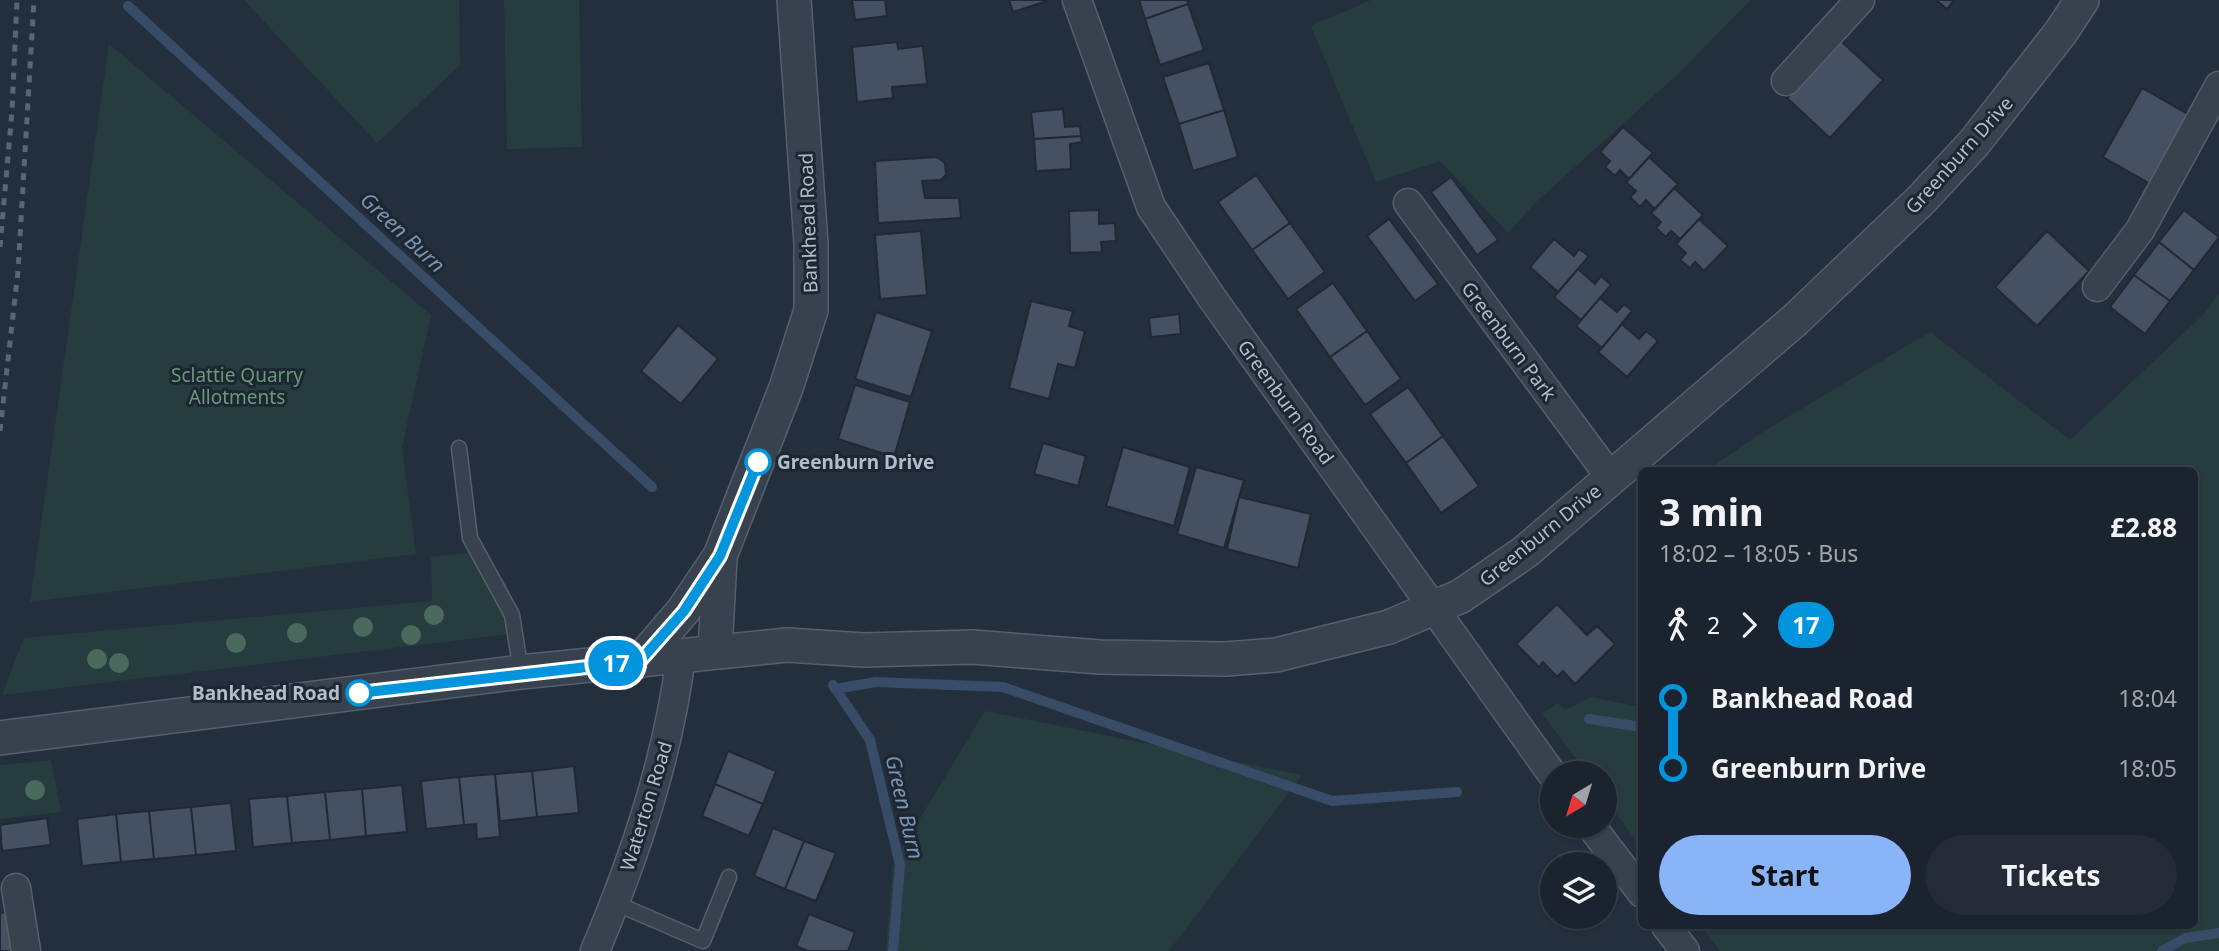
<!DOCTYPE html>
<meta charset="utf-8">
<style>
:root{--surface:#1b232e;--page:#242b36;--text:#f1f3f6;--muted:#a0a4aa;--line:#39404a;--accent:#8ab4f8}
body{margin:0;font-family:"Noto Sans",sans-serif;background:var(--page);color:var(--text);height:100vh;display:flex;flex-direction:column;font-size:26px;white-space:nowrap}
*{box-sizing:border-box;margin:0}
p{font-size:23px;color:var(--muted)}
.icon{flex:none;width:38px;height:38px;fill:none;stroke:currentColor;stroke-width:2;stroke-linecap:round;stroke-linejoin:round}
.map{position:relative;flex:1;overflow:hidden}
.drawer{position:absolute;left:1638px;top:467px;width:560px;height:462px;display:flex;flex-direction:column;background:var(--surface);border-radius:10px;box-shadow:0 2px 5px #0004,0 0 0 2px var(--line)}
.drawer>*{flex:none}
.badge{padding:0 14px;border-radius:23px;font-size:24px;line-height:46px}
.needle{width:46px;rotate:218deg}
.buttons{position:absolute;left:1540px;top:761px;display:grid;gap:14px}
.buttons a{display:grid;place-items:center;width:77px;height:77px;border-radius:50%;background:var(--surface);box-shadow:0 2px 5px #0004,0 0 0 2px var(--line);font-size:35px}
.map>.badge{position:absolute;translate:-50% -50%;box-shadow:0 0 0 4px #fff}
.legs{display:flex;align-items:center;gap:10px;height:77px;padding:0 21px;font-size:23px}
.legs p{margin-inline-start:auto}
.head{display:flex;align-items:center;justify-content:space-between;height:119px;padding:0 21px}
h1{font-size:38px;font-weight:700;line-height:52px}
.primary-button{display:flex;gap:14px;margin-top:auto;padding:14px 21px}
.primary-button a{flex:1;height:80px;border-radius:42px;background:var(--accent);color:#111;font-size:28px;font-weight:700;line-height:80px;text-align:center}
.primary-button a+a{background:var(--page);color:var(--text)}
ul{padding:0 21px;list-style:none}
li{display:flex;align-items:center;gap:24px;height:70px;font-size:26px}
li i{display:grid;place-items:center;width:10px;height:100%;margin:0 9px;background:currentColor}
li i::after{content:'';width:18px;height:18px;margin:-9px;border:5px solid;border-radius:50%;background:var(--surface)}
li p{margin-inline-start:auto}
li:first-child i{background:linear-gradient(#0000 50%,currentColor 0)}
li:last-child i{background:linear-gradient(currentColor 50%,#0000 0)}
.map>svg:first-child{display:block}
.green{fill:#263c3f}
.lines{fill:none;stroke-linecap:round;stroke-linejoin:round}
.stream{stroke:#394c67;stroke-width:10}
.building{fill:#455162;stroke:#1f2835;stroke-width:2}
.service-casing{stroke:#565f6c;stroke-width:17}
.minor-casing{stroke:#565f6c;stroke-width:31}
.tertiary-casing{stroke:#565f6c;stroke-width:36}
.service{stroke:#38414e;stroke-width:14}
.minor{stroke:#38414e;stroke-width:28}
.tertiary{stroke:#38414e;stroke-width:33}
.rail{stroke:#5a6575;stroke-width:5;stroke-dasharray:7 7;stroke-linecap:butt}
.tree{fill:#4b6a5d}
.line-1-casing{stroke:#fff;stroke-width:16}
.line-1{stroke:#0295dd;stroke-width:10}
.stop-1-dot{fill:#fff;stroke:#0295dd;stroke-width:3.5}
.labels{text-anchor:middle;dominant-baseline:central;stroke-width:6;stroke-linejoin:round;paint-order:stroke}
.street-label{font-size:19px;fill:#b4bcc9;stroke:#1d2633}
.park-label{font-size:19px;fill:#6b9a76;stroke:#1d2633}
.stop-label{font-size:19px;font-weight:bold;fill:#b4bcc9;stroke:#1d2633;text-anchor:start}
.water-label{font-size:21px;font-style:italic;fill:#7c92b1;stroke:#1d2633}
</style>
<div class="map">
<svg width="2219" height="951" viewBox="0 0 2219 951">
<rect width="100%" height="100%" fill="#242f3e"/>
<path class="green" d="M244,0H459L460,65L377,143Z
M504,0H579L582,147L507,149Z
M1371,0H1751L1679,73L1534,204L1508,233L1440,161L1376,182L1311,26Z
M109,44L431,315L402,447L416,554L30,602Z
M2219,294V951H1720L1701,926H2194V471H1706L1761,433L1930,332L2070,440L2204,314Z
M471,552L506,618L509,634L2,695L24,638L432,601L431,557Z
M1590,697L1641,707V847L1605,798V774L1587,773L1542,714L1558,703L1566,710Z
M985,711L1302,775L1169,951H886L893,863Z
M51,760L61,812L0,819V765Z"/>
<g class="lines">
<path class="stream" d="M128,6L652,487
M833,685L870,740L900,865L893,951
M835,689L876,682L1003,687L1332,801L1457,792
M1589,719L1642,727
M2162,951L2185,938L2219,933"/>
</g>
<path class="building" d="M852,0H885L887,16L855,20Z
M1009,0H1047V1L1013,12Z
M1139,0H1187L1188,4L1145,19Z
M1936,0H1954L1947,9Z
M1188,4L1204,50L1160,65L1145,19Z
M1840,40L1883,80L1830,138L1787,98Z
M897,42L898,49L923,46L927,84L892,87L893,98L857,102L852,47Z
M1209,63L1224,110L1179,124L1163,77Z
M2142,88L2193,117L2154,186L2103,157Z
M1063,109L1065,127L1080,126L1081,136L1034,139L1031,112Z
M1224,110L1238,157L1193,171L1179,124Z
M1623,127L1653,153L1629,179L1620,170L1615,176L1605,167L1610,161L1600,152Z
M1081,136L1082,142L1070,144L1071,169L1036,171L1034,139Z
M937,157L945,163L946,175L941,180L922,181L925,198H959L961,218L878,223L875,161Z
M1649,157L1678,184L1655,209L1646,200L1640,207L1630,197L1636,191L1626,182Z
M1256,175L1290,223L1252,250L1218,202Z
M1451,177L1498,240L1477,255L1431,192Z
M1674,188L1703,215L1680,239L1671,231L1666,237L1656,228L1661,222L1651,213Z
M1099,210V224L1115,223L1116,241L1101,242L1102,252L1070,253L1069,211Z
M2184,210L2219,237L2194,270L2159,242Z
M1389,219L1438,284L1415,301L1367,236Z
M1699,219L1728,246L1704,271L1695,262L1690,268L1680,260L1686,253L1676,244Z
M1290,223L1325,272L1288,299L1252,250Z
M921,231L927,295L880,299L875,235Z
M2047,231L2089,271L2037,326L1995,287Z
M1554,239L1574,256L1579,249L1589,256L1558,292L1530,267Z
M2159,242L2194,270L2170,301L2134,275Z
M1578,269L1595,284L1601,276L1611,285L1581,320L1554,297Z
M2134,275L2170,301L2145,334L2110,307Z
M1333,283L1367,331L1330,357L1296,309Z
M1600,298L1617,312L1624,304L1632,311L1602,348L1576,326Z
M1031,301L1073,311L1069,326L1085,331L1075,368L1058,364L1049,399L1009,388Z
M876,312L932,331L911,397L855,379Z
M1179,314L1181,334L1151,337L1149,318Z
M1622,324L1639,339L1646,331L1658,341L1627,377L1598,352Z
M678,325L718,359L681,404L641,371Z
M1367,331L1401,379L1365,405L1330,357Z
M855,385L910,402L894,457L838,439Z
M1408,387L1443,436L1406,463L1370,414Z
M1443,436L1479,486L1441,513L1406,463Z
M1043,443L1086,456L1078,486L1034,474Z
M1123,447L1190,467L1174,526L1106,506Z
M1196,467L1244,480L1224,548L1177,534Z
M1239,497L1311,514L1298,568L1227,549Z
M1557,604L1587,635L1597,626L1615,644L1575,684L1563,671L1557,677L1543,662L1539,667L1516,644Z
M728,751L776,771L763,804L715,784Z
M574,766L579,813L537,817L532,771Z
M532,771L537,817L500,821L495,774Z
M495,774L500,837L477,839L476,824L464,825L459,777Z
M459,777L464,825L426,829L421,781Z
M715,784L763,804L749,836L702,816Z
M402,785L407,832L366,836L362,789Z
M362,789L366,836L330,840L325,792Z
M325,792L330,840L292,843L287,796Z
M287,796L292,843L253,847L249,799Z
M231,803L236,851L196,855L191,807Z
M191,807L196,855L154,859L149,811Z
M149,811L154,859L121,862L116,814Z
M116,814L121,862L82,866L77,819Z
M47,818L51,845L2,851L0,825Z
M773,828L804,841L785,889L754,876Z
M804,841L836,853L816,901L785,889Z
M9,912L16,951H0V913Z
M809,914L855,932L848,951H808L796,946Z"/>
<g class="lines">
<defs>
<path id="service" d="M459,448L470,538L512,615L521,672
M615,903L703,941L729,877"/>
<path id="minor" d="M1077,0L1151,207L1212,298L1552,774
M1786,81L1860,0
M1408,203L1611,478
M2097,287L2140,230L2219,86
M1591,826L1642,893
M16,888L26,951
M1666,926L1685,951
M595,951C635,856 668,759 681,656"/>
<path id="tertiary" d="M715,651L720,558
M640,661L683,611L720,556L786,388L811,310V244L794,0
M0,738L521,672L787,645L864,650L972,647L1100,657L1226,659L1276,655L1389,627L1461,596L1525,552L1795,320L1921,200L1974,143L2061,32L2082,0"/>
</defs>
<use href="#service" class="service-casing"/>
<use href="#minor" class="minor-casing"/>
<use href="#tertiary" class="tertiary-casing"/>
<use href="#service" class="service"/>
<use href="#minor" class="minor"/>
<use href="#tertiary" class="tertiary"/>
<path class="rail" d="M0,247L12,111L17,0
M0,431L18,271L34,0"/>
</g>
<g class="tree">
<circle cx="434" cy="615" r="10"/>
<circle cx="363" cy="627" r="10"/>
<circle cx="297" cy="633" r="10"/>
<circle cx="411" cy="635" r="10"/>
<circle cx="236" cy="643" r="10"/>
<circle cx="97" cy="659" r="10"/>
<circle cx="119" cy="663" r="10"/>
<circle cx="35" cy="790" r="10"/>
</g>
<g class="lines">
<defs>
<path id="line-1" d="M359,693L640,661L684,611L720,556L758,462"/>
</defs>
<use href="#line-1" class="line-1-casing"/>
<use href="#line-1" class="line-1"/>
</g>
<g class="stop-1-dot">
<circle cx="758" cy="462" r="12"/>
<circle cx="359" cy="693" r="12"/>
</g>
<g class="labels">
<g class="street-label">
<text transform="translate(1959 155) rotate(-48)">Greenburn Drive</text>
<text transform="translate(808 223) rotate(-92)">Bankhead Road</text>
<text transform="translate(1509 341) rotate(53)">Greenburn Park</text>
<text transform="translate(1286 402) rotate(54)">Greenburn Road</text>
<text transform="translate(1540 535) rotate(-39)">Greenburn Drive</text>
<text transform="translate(646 806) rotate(-73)">Waterton Road</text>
</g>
<g class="park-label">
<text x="237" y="375">Sclattie Quarry<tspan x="237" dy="22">Allotments</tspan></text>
</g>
<g class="stop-label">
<text x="777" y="462">Greenburn Drive</text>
<text x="340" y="693" text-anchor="end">Bankhead Road</text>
</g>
<g class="water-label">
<text transform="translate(403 232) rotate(43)">Green Burn</text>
<text transform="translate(905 807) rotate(77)">Green Burn</text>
</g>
</g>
</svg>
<div class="buttons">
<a><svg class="needle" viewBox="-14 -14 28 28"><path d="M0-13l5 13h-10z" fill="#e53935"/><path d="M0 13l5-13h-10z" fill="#a0a4aa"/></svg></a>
<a><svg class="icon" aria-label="layers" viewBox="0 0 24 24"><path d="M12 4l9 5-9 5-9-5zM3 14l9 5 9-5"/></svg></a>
</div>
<b class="badge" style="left:616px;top:663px;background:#0295dd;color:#fff">17</b>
<section class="drawer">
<div class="head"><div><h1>3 min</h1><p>18:02 – 18:05 · Bus</p></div><b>£2.88</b></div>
<div class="legs"><svg class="icon" aria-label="walk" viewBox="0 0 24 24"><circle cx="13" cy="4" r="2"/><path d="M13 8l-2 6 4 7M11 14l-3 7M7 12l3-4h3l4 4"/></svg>2<svg class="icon" aria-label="forward" viewBox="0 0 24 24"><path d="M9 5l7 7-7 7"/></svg><b class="badge" style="background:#0295dd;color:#fff">17</b></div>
<ul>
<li><i style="color:#0295dd"></i><b>Bankhead Road</b><p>18:04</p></li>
<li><i style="color:#0295dd"></i><b>Greenburn Drive</b><p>18:05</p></li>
</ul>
<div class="primary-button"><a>Start</a><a>Tickets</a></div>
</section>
</div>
